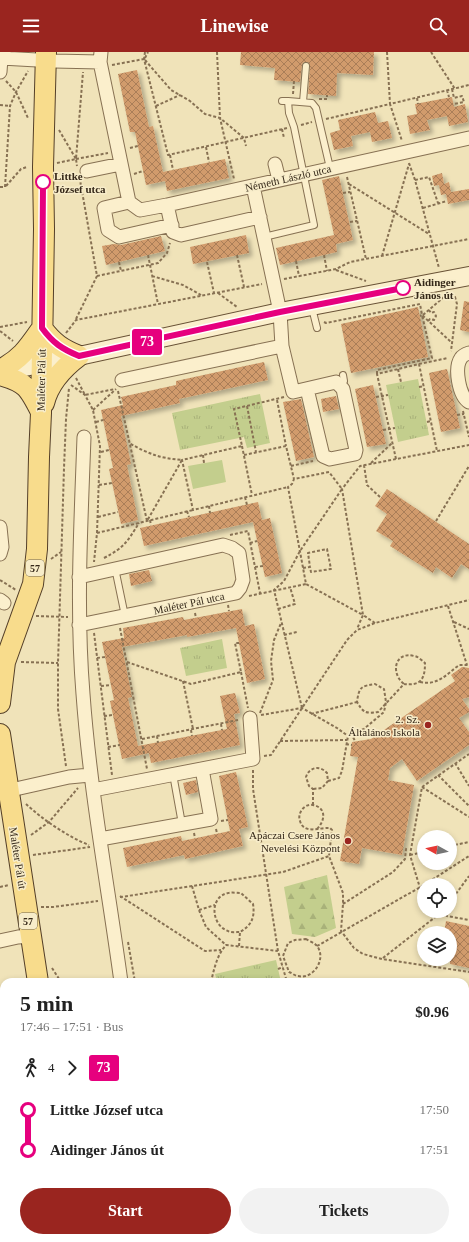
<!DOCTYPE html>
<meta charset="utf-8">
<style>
:root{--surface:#fff;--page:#f2f2f2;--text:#222;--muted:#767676;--accent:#9a251f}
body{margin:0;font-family:Georgia,serif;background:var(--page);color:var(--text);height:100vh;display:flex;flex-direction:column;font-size:15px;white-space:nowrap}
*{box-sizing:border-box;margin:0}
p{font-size:13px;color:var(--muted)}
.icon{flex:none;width:22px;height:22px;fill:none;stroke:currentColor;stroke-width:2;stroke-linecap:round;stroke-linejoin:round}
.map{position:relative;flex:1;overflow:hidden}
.side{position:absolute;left:0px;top:926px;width:469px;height:264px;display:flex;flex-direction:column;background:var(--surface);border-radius:12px 12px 0 0;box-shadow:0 2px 6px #0003}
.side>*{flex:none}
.badge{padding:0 8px;border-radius:3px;font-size:14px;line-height:26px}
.needle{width:26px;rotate:278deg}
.fabs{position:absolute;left:417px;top:778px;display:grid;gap:8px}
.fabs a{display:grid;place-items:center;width:40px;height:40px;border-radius:50%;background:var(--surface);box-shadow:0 2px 6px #0003;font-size:20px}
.map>.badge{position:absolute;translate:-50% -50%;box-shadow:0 0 0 2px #fff}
.legs{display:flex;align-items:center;gap:6px;height:44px;padding:0 20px;font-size:13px}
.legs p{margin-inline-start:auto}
.overview{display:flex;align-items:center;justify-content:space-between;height:68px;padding:0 20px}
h1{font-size:22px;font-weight:700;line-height:30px}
.primary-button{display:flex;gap:8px;margin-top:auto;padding:8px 20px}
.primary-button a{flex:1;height:46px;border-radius:24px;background:var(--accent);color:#fff;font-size:16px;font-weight:700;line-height:46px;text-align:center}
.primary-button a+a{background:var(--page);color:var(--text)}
ul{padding:0 20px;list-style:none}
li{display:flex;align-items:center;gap:14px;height:40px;font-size:15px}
li i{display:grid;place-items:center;width:6px;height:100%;margin:0 5px;background:currentColor}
li i::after{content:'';width:10px;height:10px;margin:-5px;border:3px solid;border-radius:50%;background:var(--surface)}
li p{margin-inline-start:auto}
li:first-child i{background:linear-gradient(#0000 50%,currentColor 0)}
li:last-child i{background:linear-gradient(currentColor 50%,#0000 0)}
header{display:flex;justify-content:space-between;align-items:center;height:52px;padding:0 20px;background:var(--accent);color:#fff;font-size:18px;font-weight:700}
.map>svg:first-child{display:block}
.forest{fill:url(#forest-firs)}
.park{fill:url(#park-tufts)}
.garden{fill:#c3ce8d}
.building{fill:url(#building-cross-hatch);filter:url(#shadow)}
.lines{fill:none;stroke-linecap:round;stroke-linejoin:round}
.lane-casing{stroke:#877153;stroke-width:8}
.street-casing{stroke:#877153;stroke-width:15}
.secondary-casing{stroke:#695236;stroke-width:20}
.primary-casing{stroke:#543f28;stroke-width:22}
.path{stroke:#877153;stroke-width:2;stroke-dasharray:3 2;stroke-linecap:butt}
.lane{stroke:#fbefcc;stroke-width:6}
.street{stroke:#fbefcc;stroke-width:13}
.secondary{stroke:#fbefcc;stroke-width:18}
.primary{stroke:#f8dc8c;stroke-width:20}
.line-1-casing{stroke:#fff;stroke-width:9}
.line-1{stroke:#e6007e;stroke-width:6}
.stop-1-dot{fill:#fff;stroke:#e6007e;stroke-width:2}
.poi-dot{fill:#9a251f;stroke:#f7ecc9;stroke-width:1.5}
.labels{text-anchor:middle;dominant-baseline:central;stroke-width:3;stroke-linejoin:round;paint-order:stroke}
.shield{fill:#f7ecc9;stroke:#6f634e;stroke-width:1}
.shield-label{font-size:10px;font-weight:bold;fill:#352819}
.stop-label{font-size:11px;font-weight:bold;fill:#352819;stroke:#f7ecc9;text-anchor:start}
.street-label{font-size:11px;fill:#352819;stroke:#f7ecc9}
.poi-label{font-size:11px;fill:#352819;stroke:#f7ecc9;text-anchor:end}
</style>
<header><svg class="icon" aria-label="menu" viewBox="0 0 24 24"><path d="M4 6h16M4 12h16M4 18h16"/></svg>Linewise<svg class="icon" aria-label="search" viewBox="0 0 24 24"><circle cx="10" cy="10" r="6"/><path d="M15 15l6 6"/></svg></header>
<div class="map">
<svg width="469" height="1190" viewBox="0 0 469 1190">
<defs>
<pattern id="forest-firs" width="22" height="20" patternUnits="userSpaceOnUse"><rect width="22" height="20" fill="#c3ce8d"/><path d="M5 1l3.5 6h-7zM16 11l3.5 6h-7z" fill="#a8b179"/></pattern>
<pattern id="park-tufts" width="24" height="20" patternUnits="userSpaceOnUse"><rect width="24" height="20" fill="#c3ce8d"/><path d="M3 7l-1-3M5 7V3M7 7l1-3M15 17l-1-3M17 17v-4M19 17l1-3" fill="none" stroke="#a8b179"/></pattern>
<pattern id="building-cross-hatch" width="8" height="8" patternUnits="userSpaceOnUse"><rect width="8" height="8" fill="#d19b6c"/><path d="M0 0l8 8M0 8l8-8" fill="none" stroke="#aa7e58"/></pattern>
<filter id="shadow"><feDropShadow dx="3.5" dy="3.5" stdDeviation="2" flood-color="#0004"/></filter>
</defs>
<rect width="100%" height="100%" fill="#f0e3b9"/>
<path class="forest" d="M327,823L336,876L315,885L292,882L284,835Z"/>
<path class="park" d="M418,327L429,383L398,390L386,333Z
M260,342L270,391L247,396L244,385L180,398L172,361Z
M222,587L227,616L186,624L180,596Z
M276,908L281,930H217L215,922Z"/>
<path class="garden" d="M222,408L226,430L193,437L188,414Z"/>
<path class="building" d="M241,0H374L373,23L337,21L336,44L308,42L310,14L308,10H304L302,12L300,30L274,28L275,16L240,13Z
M137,18L149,75L153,74L163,120L225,107L229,126L167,139L165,129L146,133L135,80H130L118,22Z
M452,45L454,55L465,52L468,70L449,74L447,64L427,68L430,78L410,82L407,64L417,62L415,52Z
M375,60L378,71L388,69L392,86L372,90L370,80L351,84L353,94L334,98L330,81L340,78L338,68Z
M442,121L444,132L449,130L451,140L469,137V148L448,152L446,142L441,143L439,133L434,134L432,124Z
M339,124L353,188L336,192L337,200L280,213L276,196L334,183L322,128Z
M246,183L249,201L193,212L190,195Z
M161,184L165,199L106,213L102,194L114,192L121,193Z
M464,249L469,250V280L460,278Z
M418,255L428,305L351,321L341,272Z
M264,310L268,328L179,347L180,351L121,364L131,412L127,413L138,468L121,472L109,417L113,416L101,358L123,353L121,345L176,333V329Z
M447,317L460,376L441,380L429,321Z
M373,333L386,392L367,395L355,337Z
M336,344L339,357L323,360L321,347Z
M301,347L314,405L296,409L283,350Z
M387,437L469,492V517L461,512L452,526L436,515L433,521L390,494L393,489L376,479L387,462L375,454Z
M258,450L262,468L270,466L282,521L265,525L253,470L144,494L140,476Z
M149,518L152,529L131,534L129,522Z
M242,557L245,574L254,572L265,627L247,631L236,576L187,585V583L122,595L132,645L128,646L138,694L227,677L220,644L235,641L240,661L234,662L240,693L151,711L149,701L122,707L110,649L114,648L102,590L124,586L123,576L183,565L184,568Z
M462,615L469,616V645L462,647L469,657V660L459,666L469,680V693L417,729L402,707L390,716L388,728L414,733L402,803L362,796L359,812L340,809L358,705L350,704L352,690L371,687L455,629L451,623Z
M236,720L248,775L239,777L243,794L185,807L184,803L127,815L123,796L181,784L182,789L230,779L219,724Z
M196,728L198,740L186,743L183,731Z
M446,869L469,874V916L450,912V881H444Z"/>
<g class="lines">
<defs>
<path id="lane" d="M288,49L312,51L316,56L330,116
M303,50L306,14
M264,185L314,173L294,75L289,61L288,49H282
M312,256L317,276
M336,330L344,329L343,323
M115,516L125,564
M173,722L182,772"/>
<path id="street" d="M101,0L100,10L129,150L140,158L167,153L469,86
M1,6L37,8L46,5L54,9L100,10
M0,20L1,6L4,0
M275,112L279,128
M87,119L121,112
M253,134L280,260L282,294L293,340L336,330L343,337L356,398L355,402L330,407L323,404L307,337
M129,150L104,156L108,178L119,185L172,173
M167,153L173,180L181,183L260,165
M469,301C466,302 463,303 461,306C454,316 459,344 469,350
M122,328L282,294
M84,385C81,471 76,556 83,642C90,739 108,834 121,930
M0,475L2,495L0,502
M79,525L223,493L232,496L239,501L243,528L240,536L236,541L79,573
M0,548L4,551
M93,738L253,707L250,666
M2,740L69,725L90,723
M100,787L211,767L202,717
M0,889L18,885L31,884
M0,1149L4,1148
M159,1186L160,1190"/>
<path id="secondary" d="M0,320L79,304L280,260L469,224"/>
<path id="primary" d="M42,276C53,291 62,297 79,304
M0,318C22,306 28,296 42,276
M0,323C26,330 29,336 41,360
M44,351C49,331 63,316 79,304
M0,651L5,610L33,532L37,497L39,405L41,361L44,177L43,115L46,0
M0,682L38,930
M78,1186V1190"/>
</defs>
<use href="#lane" class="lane-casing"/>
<use href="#street" class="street-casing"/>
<use href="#secondary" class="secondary-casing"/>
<use href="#primary" class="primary-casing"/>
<path class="path" d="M145,0L144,7L168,103L287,76
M217,0L220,66L234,127
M387,0L390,52L469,33
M431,0L455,37
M145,6L148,0
M145,8L171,38L190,49L205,62L220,66L244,86L246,94
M112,13L144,7
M6,29L16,40L28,66
M452,37L454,46L462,44L464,50L454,52
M447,38L449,45
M293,42L294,29
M417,46L418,52
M319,47H327V43
M0,53L10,54
M156,54L180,43
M326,67L390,52L402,89
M301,73L312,70
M282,77L284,86
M59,78L76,107L83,20
M206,95L209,110
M130,96L138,94
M170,103L173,118
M76,107L108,101
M57,111L76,107L77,114
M409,111L415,128L439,216
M134,122L143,119
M347,125L366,207
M415,128L429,125L438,151
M349,132L429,182
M6,134L21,117L27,115
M0,135H5
M5,135L10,54L16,40L28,19
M343,141L350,140
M423,156L447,149
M350,170L357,169
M148,203L158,252
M237,203L244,235
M324,203L327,219
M382,204L409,112
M296,209L299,224
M119,210L121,219
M207,210L214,241
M336,218L366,229
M97,224L158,211L167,201L170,191
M152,224L183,233L201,243
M284,227L336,217L350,210L469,187
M218,241L237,255
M450,243L455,245L457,252L451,299
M469,261V260
M423,263L445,244
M76,267L97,224L80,128
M428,269L430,267L434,268L436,264L434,260L431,261L429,258
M324,270L326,271L420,252L422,263L452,291
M0,275L27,270
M0,279L13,289
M66,281L76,268L262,232
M419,312L448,306
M398,317L401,330
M377,322V318L432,306L422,263L420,264
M76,326L85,343L115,337
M71,333L85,343L93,358L100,394L97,481L94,510
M419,335L424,334
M118,339L147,469L182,408C159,406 149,402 129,391
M284,345L234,357L242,394L182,408L193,458L288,435
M376,345L388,343
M277,348L286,394
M247,354L256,400
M93,358L116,337
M463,359L469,385
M457,363L464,362
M96,370L103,368
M427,370L431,369
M383,378L395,376
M242,394L252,443
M101,400L109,398
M203,403L204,411
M244,403L286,394L294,427
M396,407L377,322L419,312L437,399
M371,411L392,391
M364,413L367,433L381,446
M291,414L313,409
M329,420L294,427L292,432L288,435L306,532L363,563L357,577
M99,433L112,431
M245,445L247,453
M209,454L210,461
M187,459L189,465
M98,465L118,460
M150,468L151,473
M436,469L469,414
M97,481L193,458
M230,483L248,479L260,541
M250,491L257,489
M104,506C125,495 127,490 139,471
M51,507L61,500
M255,515L263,514
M303,516L310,515L311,520L331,517L327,497L308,501L310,515
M0,528L16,538
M249,544L306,532
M228,553L229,559
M448,554L467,613
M278,557L295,552L290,535
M195,561L196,566
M36,564L68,565
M454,570L469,577
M375,571L363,563L342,437L360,414L469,393
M120,576L147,717
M94,581L112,723
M284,583L297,580
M97,606L105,605
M21,610L58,611
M127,610L191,632L241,620L235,591H239
M241,620L248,656
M183,629L193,677
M420,630C437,634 446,623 459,613H469
M101,634L111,633
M302,656L274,538L284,529L300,499L342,437L329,420
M260,661L273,628L271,609L274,588L281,571
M311,662L357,650
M261,663L302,656L337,676L348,684
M104,664L113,663
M221,672L222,678
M191,678L192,684
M351,681L355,689
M157,684L158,691
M142,687L238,668
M280,689L347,688
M346,692L352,693
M108,695L120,693
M264,704L271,703L347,588L357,578L375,571L469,548
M455,711L469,734
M66,714L58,657V611L64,416L66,367L69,336
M253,718V737L278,899L287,930
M438,723L469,754
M328,729L339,726L342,719L348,684L351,681L364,677L384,660L386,650L384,637L375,632C361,634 359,635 357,650C363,660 365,662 378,660L404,632C421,634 425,627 425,611C422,609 418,604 414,604C395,599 390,621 404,632
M422,735L469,765
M26,752C42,767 68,785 89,793
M313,753V737L309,734L306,725C309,715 320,713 327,721L328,729L322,736L313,737
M221,769L228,768
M216,777L217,781
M317,777C325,769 327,756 313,753C304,751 297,762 300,769C304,783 320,775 330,776L332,778L329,804
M194,781L195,786
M31,783L49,770L78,736
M450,794L469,790
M33,803L90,795
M410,803L424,800
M424,833L469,804
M192,834L199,858L206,875L226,893
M0,835L9,833
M424,841L420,836L410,803L422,735L469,702
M120,844L205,899L221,898
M121,846V845L283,820L329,804L343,841V852L341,879L354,896L363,902L382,907L469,920
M450,850L469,824
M343,852L393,820L405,807L406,797L403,796
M41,855H53L98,849
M199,858L215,853
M442,859L447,864L469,868
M306,887C309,889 315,891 317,894C327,907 313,928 298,924C295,924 292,921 289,920L283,904L288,891L295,888Z
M128,890L135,930
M239,894L240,880C252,873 255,865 253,852L241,841C237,841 232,840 228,841C209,845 211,873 228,879C231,881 236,880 240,880
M317,894L424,833
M383,906L443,859
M52,916L61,930
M278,917L283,915
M211,930C214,917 217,903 226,893L278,899
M465,1033L469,1032
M0,1037H4
M0,1123H2L3,1129
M60,1186L61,1190
M139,1186L140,1190
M180,1186L181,1190
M301,1186V1190
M313,1186L314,1190
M357,1186L358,1190
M39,1189V1190
M48,1190L49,1186
M102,1190L108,1186"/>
<use href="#lane" class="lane"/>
<use href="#street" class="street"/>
<use href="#secondary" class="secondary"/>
<use href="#primary" class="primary"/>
</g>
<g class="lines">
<defs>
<path id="line-1" d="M43,130L42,276C53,291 62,297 79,304L280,260L403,236"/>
</defs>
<use href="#line-1" class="line-1-casing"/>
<use href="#line-1" class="line-1"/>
</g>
<g class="stop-1-dot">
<circle cx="43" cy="130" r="7"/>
<circle cx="403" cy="236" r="7"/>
</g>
<g class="poi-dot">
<circle cx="428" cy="673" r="4"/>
<circle cx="348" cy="789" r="4"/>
</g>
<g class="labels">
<g class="shield">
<rect x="26" y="508" width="18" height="16" rx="3"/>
<rect x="19" y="861" width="18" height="16" rx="3"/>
</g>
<g class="shield-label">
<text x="35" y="516">57</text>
<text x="28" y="869">57</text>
</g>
<g class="stop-label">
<text x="54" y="124">Littke<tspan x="54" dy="13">József utca</tspan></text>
<text x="414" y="230">Aidinger<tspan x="414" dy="13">János út</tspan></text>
</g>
<g class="street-label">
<text transform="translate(288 126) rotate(-13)">Németh László utca</text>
<text transform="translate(41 328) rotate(-89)">Maléter Pál út</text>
<text transform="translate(189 551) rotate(-12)">Maléter Pál utca</text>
<text transform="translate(18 806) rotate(81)">Maléter Pál út</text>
</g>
<g class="poi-label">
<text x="420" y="667">2. Sz.<tspan x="420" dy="13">Általános Iskola</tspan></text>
<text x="340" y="783">Apáczai Csere János<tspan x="340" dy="13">Nevelési Központ</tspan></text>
</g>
</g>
</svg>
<div class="fabs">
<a><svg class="needle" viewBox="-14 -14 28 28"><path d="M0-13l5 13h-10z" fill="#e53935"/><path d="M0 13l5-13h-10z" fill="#767676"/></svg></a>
<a><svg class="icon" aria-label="locate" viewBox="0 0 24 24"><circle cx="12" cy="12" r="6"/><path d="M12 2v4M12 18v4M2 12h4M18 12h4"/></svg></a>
<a><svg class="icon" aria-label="layers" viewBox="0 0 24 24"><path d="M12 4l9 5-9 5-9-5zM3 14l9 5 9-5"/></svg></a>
</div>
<b class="badge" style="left:147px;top:290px;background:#e6007e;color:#fff">73</b>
<section class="side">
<div class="overview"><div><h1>5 min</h1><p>17:46 – 17:51 · Bus</p></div><b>$0.96</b></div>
<div class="legs"><svg class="icon" aria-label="walk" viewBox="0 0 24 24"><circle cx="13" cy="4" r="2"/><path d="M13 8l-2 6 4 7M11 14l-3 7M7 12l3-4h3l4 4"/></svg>4<svg class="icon" aria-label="forward" viewBox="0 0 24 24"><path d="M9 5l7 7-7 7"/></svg><b class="badge" style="background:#e6007e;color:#fff">73</b></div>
<ul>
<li><i style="color:#e6007e"></i><b>Littke József utca</b><p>17:50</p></li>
<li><i style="color:#e6007e"></i><b>Aidinger János út</b><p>17:51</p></li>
</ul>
<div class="primary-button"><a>Start</a><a>Tickets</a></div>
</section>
</div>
